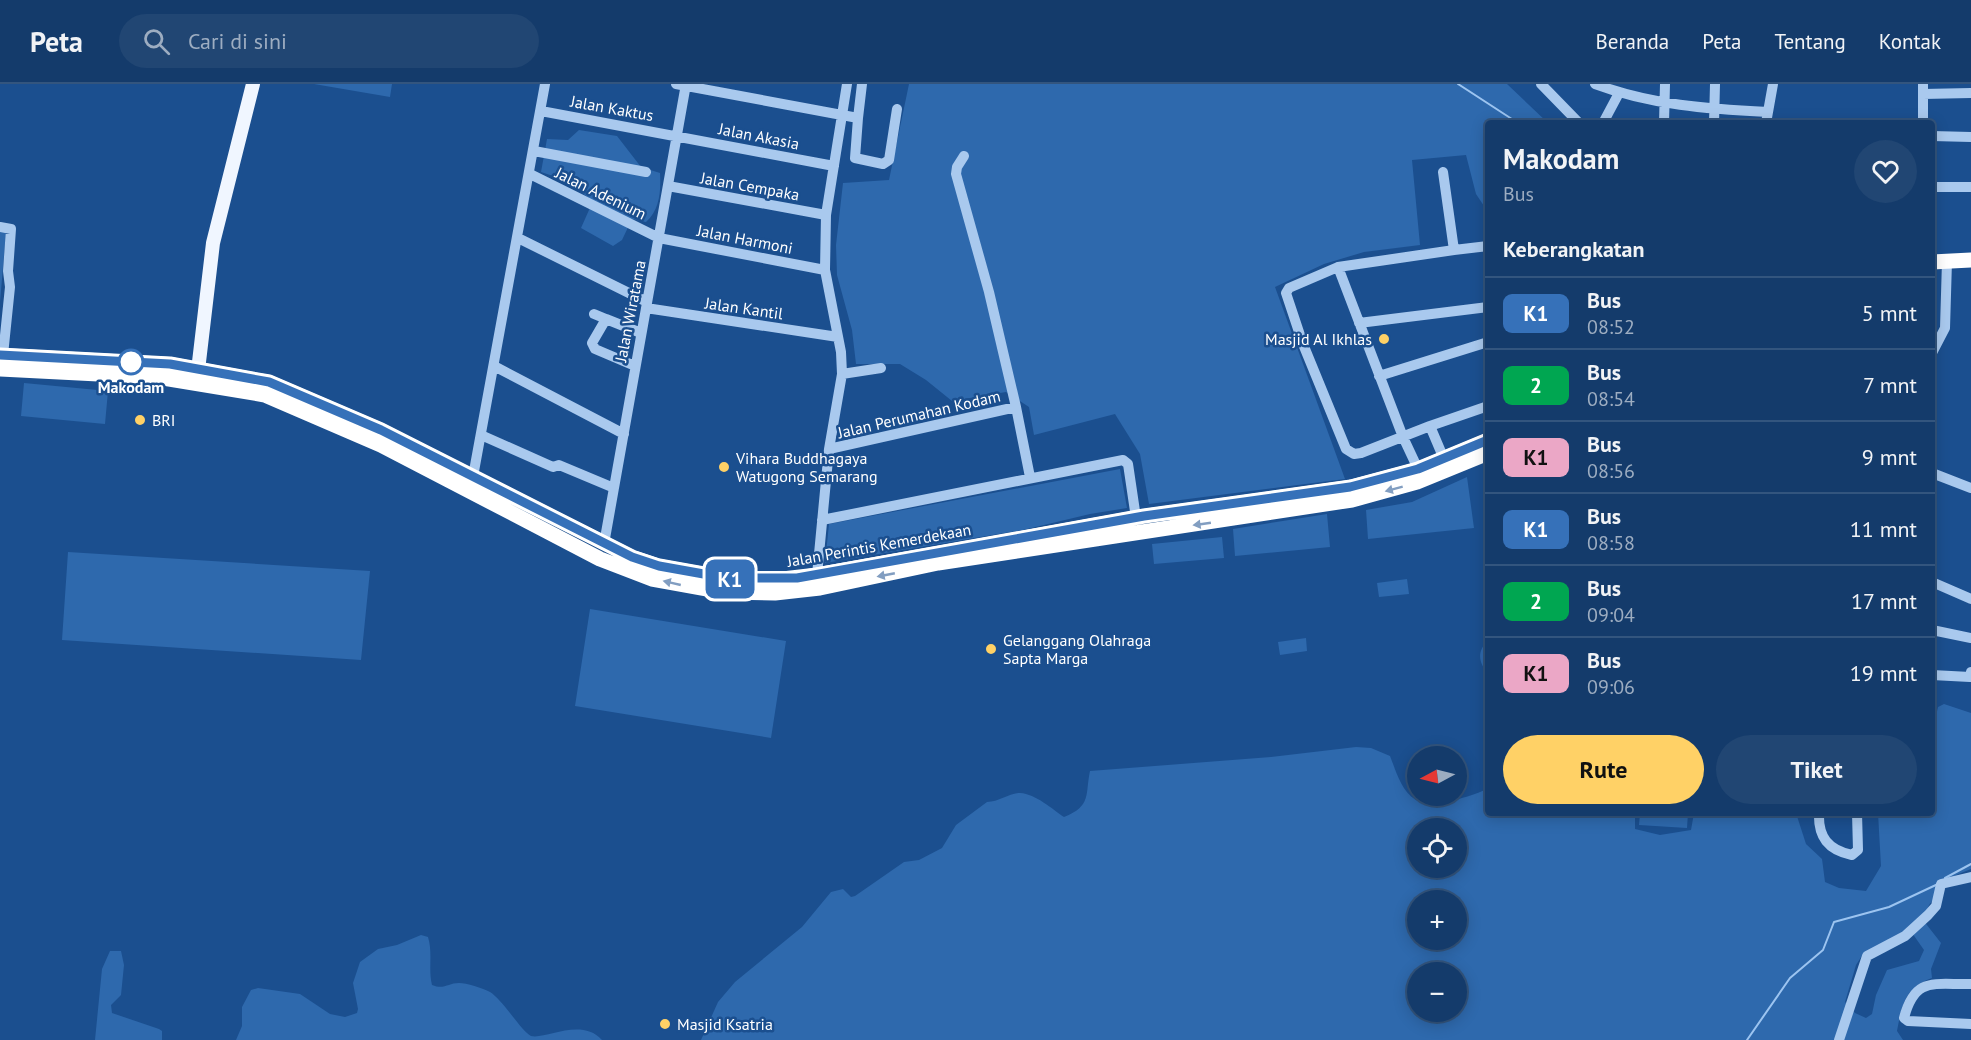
<!DOCTYPE html>
<html lang="id">
<meta charset="utf-8">
<style>
:root{--surface:#143b6b;--page:#214673;--text:#f1f3f6;--muted:#9dadc1;--line:#33557e;--accent:#ffd166}
body{margin:0;font-family:"PT Sans",sans-serif;background:var(--page);color:var(--text);height:100vh;display:flex;flex-direction:column;font-size:22px;white-space:nowrap}
*{box-sizing:border-box;margin:0}
p{font-size:20px;color:var(--muted)}
.icon{flex:none;width:33px;height:33px;fill:none;stroke:currentColor;stroke-width:2;stroke-linecap:round;stroke-linejoin:round}
.map{position:relative;flex:1;overflow:hidden}
.sheet{position:absolute;left:1485px;top:36px;width:450px;height:696px;display:flex;flex-direction:column;background:var(--surface);border-radius:6px;box-shadow:0 3px 15px #0003,0 0 0 2px var(--line)}
.sheet>*{flex:none}
.badge{padding:0 12px;border-radius:9px;font-size:21px;line-height:39px}
.needle{width:39px;rotate:263deg}
.buttons{position:absolute;left:1407px;top:662px;display:grid;gap:12px}
.buttons a{display:grid;place-items:center;width:60px;height:60px;border-radius:50%;background:var(--surface);box-shadow:0 3px 15px #0003,0 0 0 2px var(--line);font-size:30px}
.map>.badge{position:absolute;translate:-50% -50%;box-shadow:0 0 0 3px #fff}
h2{padding:0 18px;font-size:22px;line-height:54px}
.round{display:grid;place-items:center;flex:none;width:63px;height:63px;border-radius:32px;background:var(--page)}
.overview{display:flex;align-items:center;justify-content:space-between;height:102px;padding:0 18px}
h1{font-size:28px;font-weight:600;line-height:45px}
.button{display:flex;gap:12px;margin-top:auto;padding:12px 18px}
.button a{flex:1;height:69px;border-radius:36px;background:var(--accent);color:#111;font-size:24px;font-weight:600;line-height:69px;text-align:center}
.button a+a{background:var(--page);color:var(--text)}
ul{padding:0;list-style:none}
li{display:flex;align-items:center;gap:18px;height:72px;padding:0 18px;border-top:2px solid var(--line)}
li div{flex:1}
li b{display:block;font-size:22px}
li em{font-style:normal}
li .badge{min-width:66px;font-weight:700;text-align:center}
header{display:flex;align-items:center;gap:36px;box-sizing:border-box;height:84px;padding:0 30px;background:var(--surface);border-bottom:2px solid var(--line)}
header strong{font-size:28px}
nav{display:flex;gap:33px;margin-inline-start:auto;font-size:21px}
.search{width:420px;height:54px;background:var(--page);display:flex;align-items:center;gap:15px;box-sizing:border-box;padding:0 21px;border-radius:33px;color:var(--muted);font-size:22px}
.map>svg:first-child{display:block}
.green{fill:#2e69ad;fill-rule:evenodd}
.lines{fill:none;stroke-linecap:round;stroke-linejoin:round}
.stream{stroke:#9cc4f0;stroke-width:2}
.minor{stroke:#a9c9ee;stroke-width:10}
.major{stroke:#f0f6ff;stroke-width:14}
.highway{stroke:#fff;stroke-width:15}
.oneway{fill:#829ec1}
.line-casing{stroke:#fff;stroke-width:14}
.line{stroke:#3671b9;stroke-width:9}
.poi-dot{fill:#ffd166;stroke:#1b4f8f;stroke-width:2}
.stop-dot{fill:#fff;stroke:#3671b9;stroke-width:3}
.labels{text-anchor:middle;dominant-baseline:central;stroke-width:5;stroke-linejoin:round;paint-order:stroke}
.street-label{font-size:16px;fill:#fff;stroke:#1b4f8f}
.poi-label{font-size:16px;fill:#fff;stroke:#1b4f8f;text-anchor:start}
.stop-label{font-size:16px;font-weight:bold;fill:#fff;stroke:#1b4f8f}
</style>
<header>
<strong>Peta</strong>
<div class="search"><svg class="icon" aria-label="search" viewBox="0 0 24 24"><circle cx="10" cy="10" r="6"/><path d="M15 15l6 6"/></svg>Cari di sini</div>
<nav><a>Beranda</a><a>Peta</a><a>Tentang</a><a>Kontak</a></nav>
</header>
<div class="map">
<svg width="1971" height="956" viewBox="0 0 1971 956">
<rect width="100%" height="100%" fill="#1b4f8f"/>
<path class="green" d="M314,0H392L390,13Z
M909,0H1507L1548,39H1488V128L1476,110L1466,71L1412,76L1420,161L1364,168L1324,180L1275,203L1345,395L1149,420L1140,370L1115,330L1034,351L1029,323L1006,308L952,317L926,296L900,280H856L852,246L837,191L836,161L843,99L889,96Z
M579,46L617,52L641,83L660,89C661,107 660,125 646,138L632,135L622,156L613,162L581,144L593,117L565,96L541,88L547,55L568,56Z
M0,147L6,148L0,218Z
M24,299L108,307L105,340L21,332Z
M1120,385L1127,424L1090,430L1023,446L825,479L829,440Z
M1467,393L1474,444L1368,455L1366,426L1412,418Z
M1327,430L1330,463L1235,472L1233,445Z
M1222,453L1224,474L1154,480L1152,460Z
M68,468L370,487L361,576L62,556Z
M1407,495L1409,510L1379,513L1377,499Z
M590,525L786,557L771,654L575,622Z
M1306,554L1307,567L1280,571L1278,558Z
M1488,557V589C1478,579 1477,566 1488,557Z
M1944,620L1971,629V785L1951,793L1929,821L1923,836L1941,859L1931,885L1932,894C1905,904 1902,920 1897,947L1903,956H701L718,918L735,898L802,843L831,808L843,805L851,813L855,812L904,778L919,776L942,764L956,741L987,718C999,718 1010,709 1020,709C1036,710 1052,725 1064,733C1092,722 1085,710 1090,687L1271,673L1356,663L1371,664L1390,672C1396,687 1401,707 1416,716C1430,725 1475,712 1488,704V729H1635V745L1660,751L1691,746L1694,729H1796L1806,760L1822,775L1825,798L1839,804L1866,807L1881,782L1878,729H1932V649L1938,623ZM1418,744H1456V783H1418ZM1418,816H1456V855H1418ZM1910,846L1924,866L1919,877L1887,886L1876,911L1872,930L1866,934L1855,929L1845,918L1856,881L1863,870ZM1418,888H1456V927H1418Z
M1640,729H1688L1687,744L1639,741Z
M421,851L428,853C433,869 428,885 432,901C444,906 448,899 459,899C466,899 483,904 490,908C503,916 521,947 531,952C545,956 581,933 602,956H236L242,942V923L251,906L258,904L300,910L330,930L345,933L357,929L358,925L353,899L360,878L378,865L397,861Z
M110,867H121L124,881L121,911L111,921L112,929L159,945L162,947V956H95L102,885Z"/>
<g class="lines">
<path class="stream" d="M1458,0L1518,39
M1945,794L1971,780
M1747,956L1790,894L1823,866L1834,838L1889,823L1938,800"/>
<path class="minor" d="M676,0L858,34L855,74L883,80L889,76L897,25
M1541,0L1579,39
M1595,0C1651,21 1708,25 1768,28L1766,39
M1923,10L1971,9
M541,27L834,82
M1768,28L1773,0
M858,34L862,0
M1603,39L1619,9
M1664,39L1665,0
M1714,39L1715,0
M1923,39V0
M1932,52L1971,53
M534,67L646,88
M964,72L957,83L956,90L989,208L1016,323
M530,90L659,154L825,186
M668,102L826,131
M1932,103H1971
M0,143L11,145L8,187L10,203L3,271
M518,154L647,218
M1454,166L1488,162
M1338,183L1289,204L1286,209L1303,260L1346,365L1354,370L1361,369L1430,342L1444,375
M646,224L838,253
M594,230L606,235
M1359,239L1488,223
M1932,269L1945,244L1947,177
M494,282L624,350
M635,282L595,265L592,259L606,235L641,249
M842,290L881,284
M1379,292L1488,258
M1430,342L1488,322
M481,351L553,383L559,381L614,404
M829,365L1016,323L1030,393
M1418,385L1403,353L1338,183L1454,166L1443,88
M1932,389L1971,404
M472,398L545,0
M822,436L1123,376L1128,380L1136,434
M604,460L686,0
M817,491L829,365L842,290L841,268L825,186L826,131L847,0
M1932,498L1971,515
M1932,546L1971,554
M1932,591L1970,593L1971,588
M1819,729C1818,753 1828,766 1852,771L1858,766L1857,729
M1971,900C1934,901 1915,892 1904,934L1908,937L1971,940
M1839,956L1867,872L1905,852L1928,831L1936,822L1941,800L1971,793"/>
<path class="major" d="M197,295L213,159L253,0"/>
<path class="highway" d="M1932,178L1971,176
M0,271L170,280L269,298L381,346L632,473L659,482L726,494L774,496L817,491L1144,432L1351,403L1418,385L1488,356
M0,285L157,293L265,311L381,361L600,475L652,495L724,508L775,509L820,504L938,479L1352,416L1417,398L1488,369"/>
</g>
<defs><path id="oneway-solid" d="M-6-.8H1V-3.2L6.5 0L1 3.2V.8H-6Z" transform="scale(1.5)"/></defs>
<g class="oneway">
<use href="#oneway-solid" transform="translate(1394 405) rotate(165)"/>
<use href="#oneway-solid" transform="translate(1202 440) rotate(172)"/>
<use href="#oneway-solid" transform="translate(886 491) rotate(169)"/>
<use href="#oneway-solid" transform="translate(672 499) rotate(-167)"/>
</g>
<g class="lines">
<defs>
<path id="line" d="M0,271L170,280L269,298L381,346L632,473L659,482L726,494H797L1144,432L1350,403L1418,385L1488,356"/>
</defs>
<use href="#line" class="line-casing"/>
<use href="#line" class="line"/>
</g>
<g class="poi-dot">
<circle cx="1384" cy="255" r="6"/>
<circle cx="140" cy="336" r="6"/>
<circle cx="724" cy="383" r="6"/>
<circle cx="991" cy="565" r="6"/>
<circle cx="665" cy="940" r="6"/>
</g>
<circle class="stop-dot" cx="131" cy="278" r="12"/>
<g class="labels">
<g class="street-label">
<text transform="translate(612 24) rotate(10)">Jalan Kaktus</text>
<text transform="translate(759 52) rotate(11)">Jalan Akasia</text>
<text transform="translate(750 102) rotate(10)">Jalan Cempaka</text>
<text transform="translate(601 109) rotate(26)">Jalan Adenium</text>
<text transform="translate(745 155) rotate(11)">Jalan Harmoni</text>
<text transform="translate(744 224) rotate(8)">Jalan Kantil</text>
<text transform="translate(630 227) rotate(-79)">Jalan Wiratama</text>
<text transform="translate(919 330) rotate(-13)">Jalan Perumahan Kodam</text>
<text transform="translate(879 461) rotate(-10)">Jalan Perintis Kemerdekaan</text>
</g>
<g class="poi-label">
<text x="1372" y="255" text-anchor="end">Masjid Al Ikhlas</text>
<text x="152" y="336">BRI</text>
<text x="736" y="374">Vihara Buddhagaya<tspan x="736" dy="18">Watugong Semarang</tspan></text>
<text x="1003" y="556">Gelanggang Olahraga<tspan x="1003" dy="18">Sapta Marga</tspan></text>
<text x="677" y="940">Masjid Ksatria</text>
</g>
<g class="stop-label">
<text x="131" y="303">Makodam</text>
</g>
</g>
</svg>
<div class="buttons">
<a><svg class="needle" viewBox="-14 -14 28 28"><path d="M0-13l5 13h-10z" fill="#e53935"/><path d="M0 13l5-13h-10z" fill="#9dadc1"/></svg></a>
<a><svg class="icon" aria-label="locate" viewBox="0 0 24 24"><circle cx="12" cy="12" r="6"/><path d="M12 2v4M12 18v4M2 12h4M18 12h4"/></svg></a>
<a>+</a>
<a>−</a>
</div>
<b class="badge" style="left:730px;top:495px;background:#3671b9;color:#fff">K1</b>
<section class="sheet">
<div class="overview"><div><h1>Makodam</h1><p>Bus</p></div><a class="round"><svg class="icon" aria-label="heart" viewBox="0 0 24 24"><path d="M12 20l-8-8c-3-5 5-10 8-4 3-6 11-1 8 4z"/></svg></a></div>
<h2>Keberangkatan</h2>
<ul>
<li><span class="badge" style="background:#3671b9;color:#fff">K1</span><div><b>Bus</b><p>08:52</p></div><em>5 mnt</em></li>
<li><span class="badge" style="background:#00a651;color:#fff">2</span><div><b>Bus</b><p>08:54</p></div><em>7 mnt</em></li>
<li><span class="badge" style="background:#eba7c6;color:#111">K1</span><div><b>Bus</b><p>08:56</p></div><em>9 mnt</em></li>
<li><span class="badge" style="background:#3671b9;color:#fff">K1</span><div><b>Bus</b><p>08:58</p></div><em>11 mnt</em></li>
<li><span class="badge" style="background:#00a651;color:#fff">2</span><div><b>Bus</b><p>09:04</p></div><em>17 mnt</em></li>
<li><span class="badge" style="background:#eba7c6;color:#111">K1</span><div><b>Bus</b><p>09:06</p></div><em>19 mnt</em></li>
</ul>
<div class="button"><a>Rute</a><a>Tiket</a></div>
</section>
</div>
